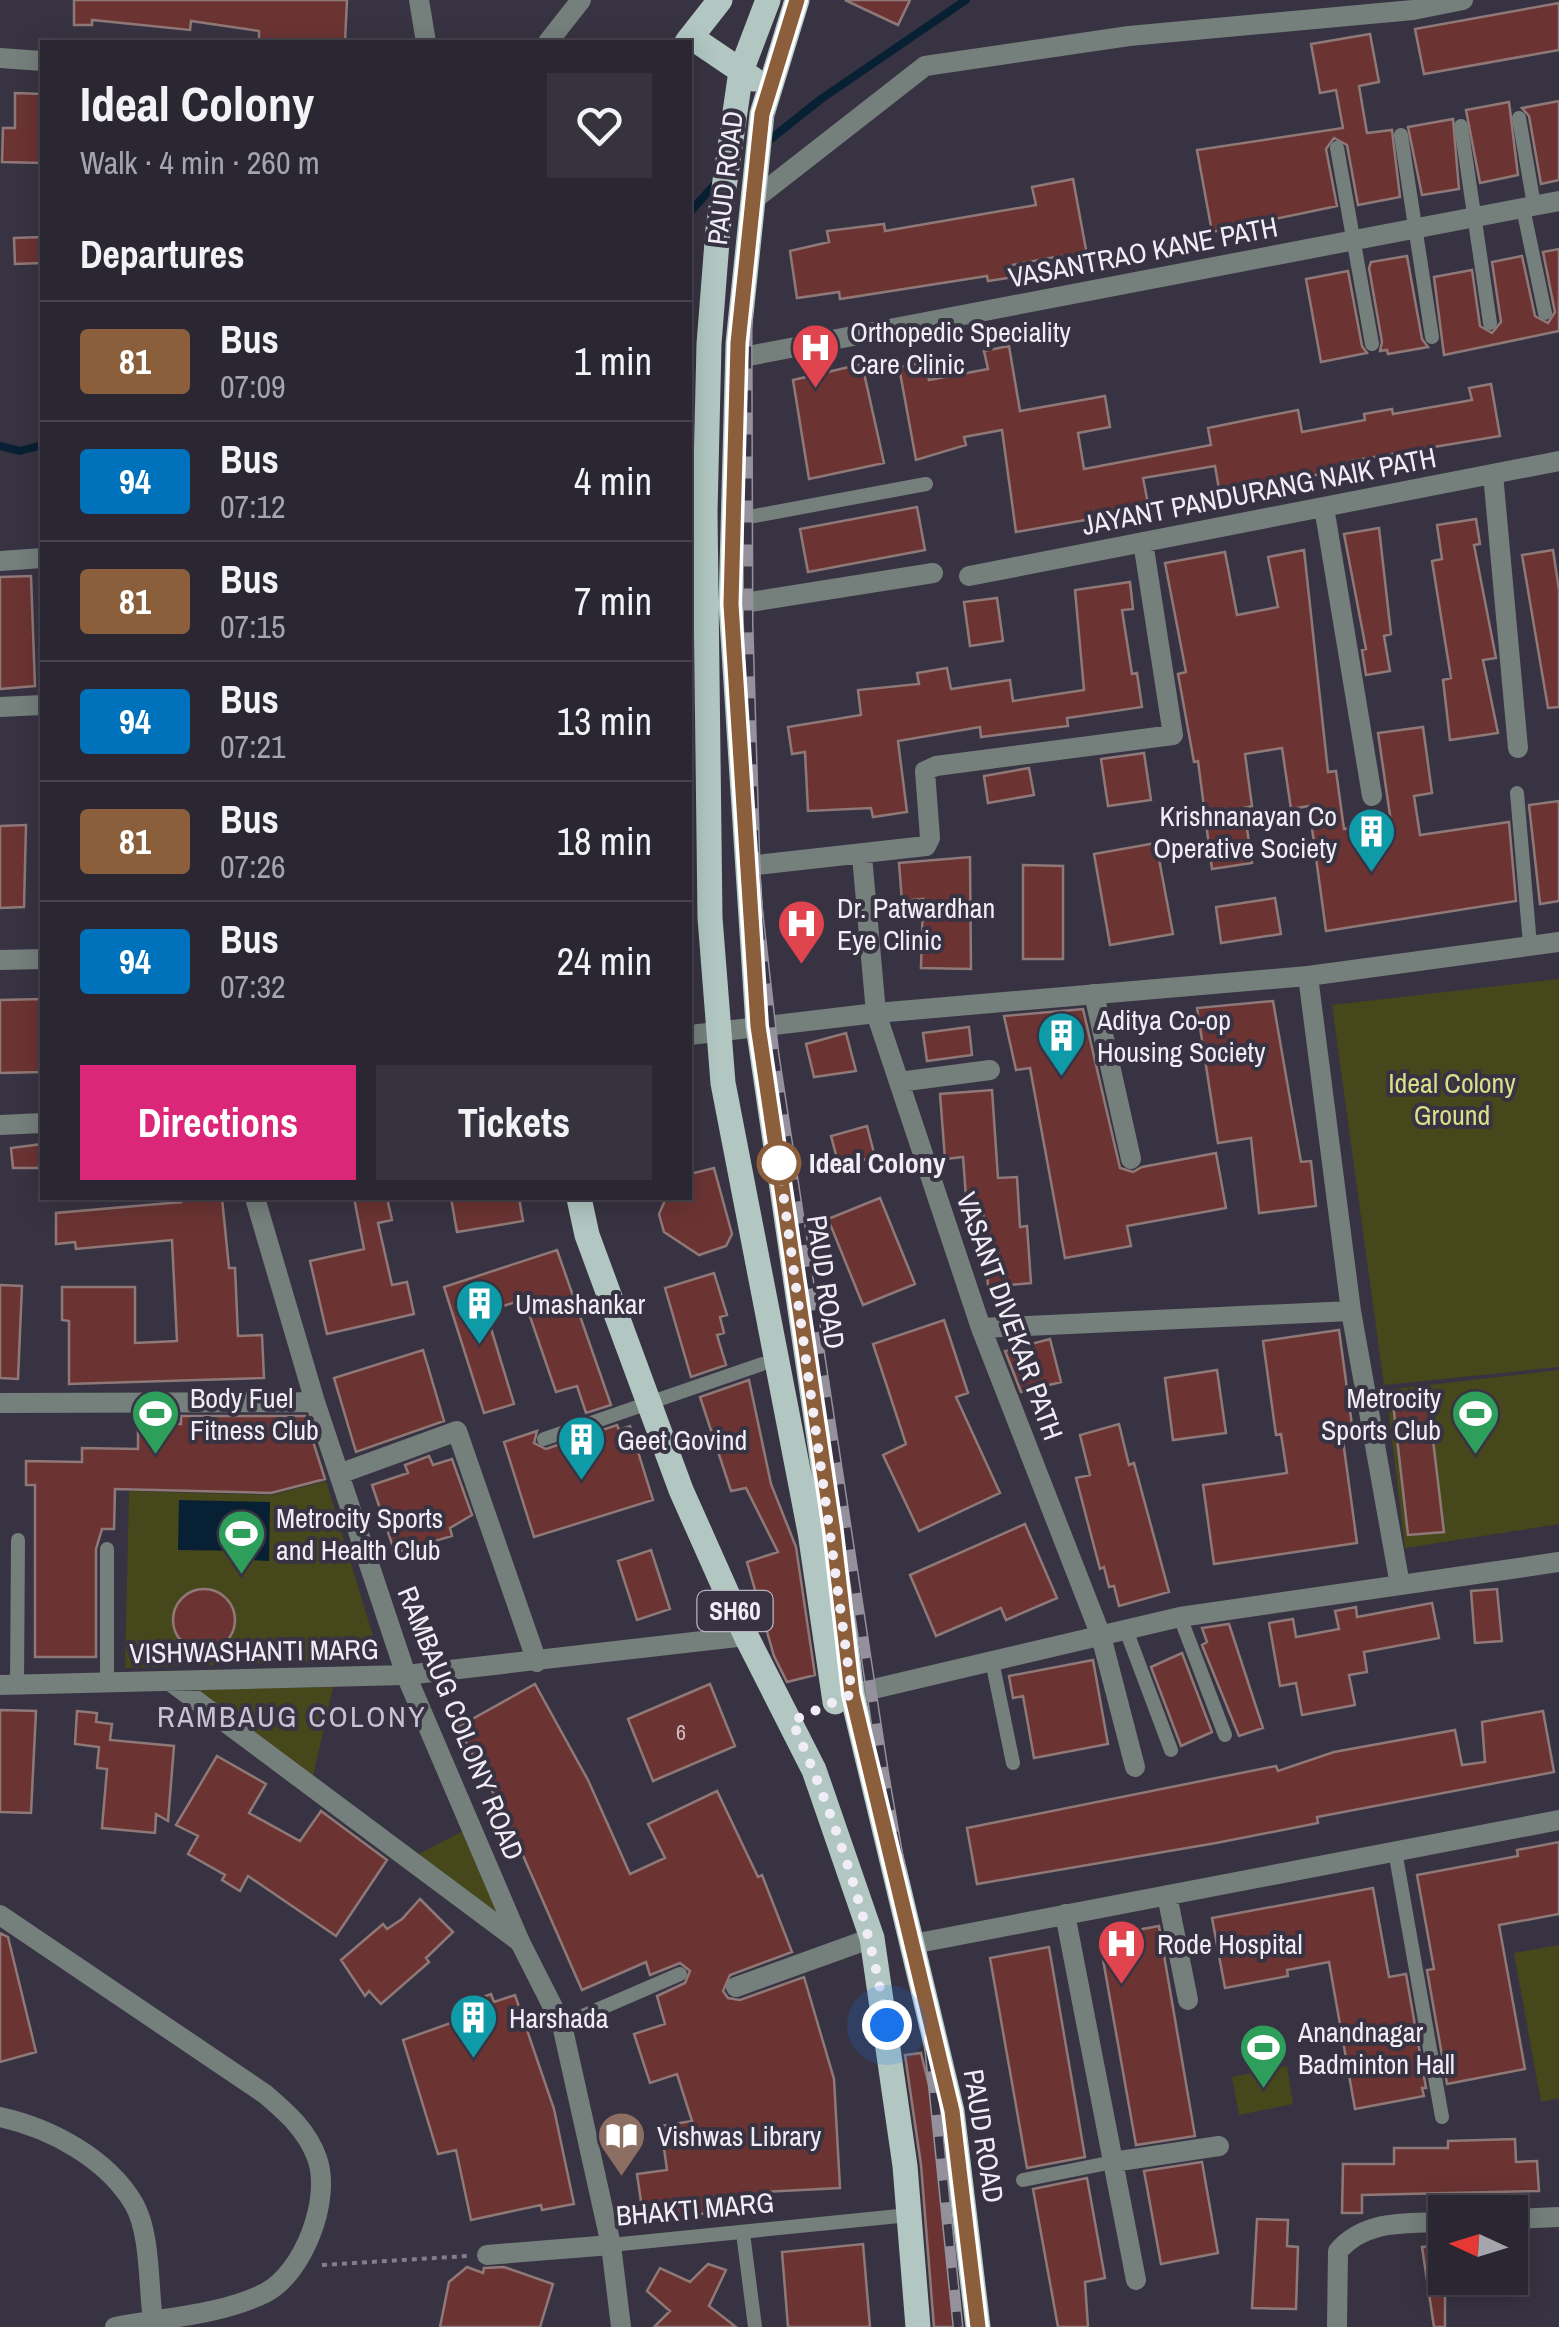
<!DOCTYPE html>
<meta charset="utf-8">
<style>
:root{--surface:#2a2632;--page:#36323e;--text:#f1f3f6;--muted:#a5a5ac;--line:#46434d;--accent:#db2777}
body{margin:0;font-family:"Archivo Narrow",sans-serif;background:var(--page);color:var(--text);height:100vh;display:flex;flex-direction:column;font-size:38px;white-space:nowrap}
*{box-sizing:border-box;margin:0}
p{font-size:32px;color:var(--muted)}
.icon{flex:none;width:55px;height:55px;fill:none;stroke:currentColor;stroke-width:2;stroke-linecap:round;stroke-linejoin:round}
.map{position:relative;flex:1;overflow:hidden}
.side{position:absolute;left:40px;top:40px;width:652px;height:1160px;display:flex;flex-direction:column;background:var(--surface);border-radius:0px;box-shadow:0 5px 25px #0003,0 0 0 2px var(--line)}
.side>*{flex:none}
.badge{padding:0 20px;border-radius:8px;font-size:35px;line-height:65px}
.needle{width:65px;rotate:274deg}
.buttons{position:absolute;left:1428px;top:2195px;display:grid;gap:20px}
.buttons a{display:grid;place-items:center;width:100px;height:100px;border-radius:0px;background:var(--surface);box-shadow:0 5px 25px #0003,0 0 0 2px var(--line);font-size:50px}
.you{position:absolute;width:50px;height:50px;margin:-25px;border:8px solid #fff;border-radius:50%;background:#1a73e8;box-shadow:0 0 0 15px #1a73e833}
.map>.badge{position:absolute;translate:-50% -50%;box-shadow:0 0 0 5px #fff}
h2{padding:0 40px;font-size:38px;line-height:90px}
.round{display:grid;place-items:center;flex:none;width:105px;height:105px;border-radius:0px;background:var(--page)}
.overview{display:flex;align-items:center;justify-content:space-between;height:170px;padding:0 40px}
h1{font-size:48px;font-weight:800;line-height:75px}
.primary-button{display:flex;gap:20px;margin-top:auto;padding:20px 40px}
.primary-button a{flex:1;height:115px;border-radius:0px;background:var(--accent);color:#fff;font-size:40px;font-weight:800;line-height:115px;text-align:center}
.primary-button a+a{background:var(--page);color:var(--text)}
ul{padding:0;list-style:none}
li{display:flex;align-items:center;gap:30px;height:120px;padding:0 40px;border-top:2px solid var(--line)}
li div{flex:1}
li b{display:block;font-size:38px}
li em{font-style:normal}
li .badge{min-width:110px;font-weight:700;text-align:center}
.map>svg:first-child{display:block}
.green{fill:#46471b}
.water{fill:#072033}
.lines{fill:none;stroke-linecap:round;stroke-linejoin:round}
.stream{stroke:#072033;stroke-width:8}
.building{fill:#6b3433;stroke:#8f7978;stroke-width:2.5}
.path{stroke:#827e8a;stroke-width:4;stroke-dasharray:5 5;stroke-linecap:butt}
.service{stroke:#757f7c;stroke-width:14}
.minor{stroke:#757f7c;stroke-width:20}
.tertiary{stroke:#757f7c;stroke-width:20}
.primary{stroke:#b2c7c2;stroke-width:25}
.rail-casing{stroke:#94909c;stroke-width:11}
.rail{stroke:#383342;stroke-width:8;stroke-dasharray:22;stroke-linecap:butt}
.line-casing{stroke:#fff;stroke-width:22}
.line{stroke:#8b5e3c;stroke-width:15}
.walk{stroke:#f0edf6;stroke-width:10;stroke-dasharray:0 18}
.stop-dot{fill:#fff;stroke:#8b5e3c;stroke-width:5}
.labels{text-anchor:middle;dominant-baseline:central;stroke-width:8;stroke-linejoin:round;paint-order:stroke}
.number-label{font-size:22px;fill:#cfbfc5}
.shield{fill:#383342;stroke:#b9b5c0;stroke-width:2.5}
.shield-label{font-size:25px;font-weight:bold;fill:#f0edf6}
.street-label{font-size:28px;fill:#f0edf6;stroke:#383342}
.poi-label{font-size:28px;fill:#f0edf6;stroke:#383342;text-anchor:start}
.park-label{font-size:28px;fill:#dbdf89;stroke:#383342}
.stop-label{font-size:28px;font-weight:bold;fill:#f0edf6;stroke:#383342;text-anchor:start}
.neighbourhood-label{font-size:30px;letter-spacing:2.5px;fill:#c8c2d5;stroke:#383342}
</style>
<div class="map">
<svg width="1559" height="2327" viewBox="0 0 1559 2327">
<rect width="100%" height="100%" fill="#383342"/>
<path class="green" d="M1559,979V1367L1384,1385L1332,1005Z
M1559,1370V1524L1405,1548L1386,1390Z
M326,1481L380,1659L125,1668L129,1491L272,1495Z
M333,1687L313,1776L195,1689Z
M463,1831L498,1913L417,1855Z
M1559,1945V2098L1541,2102L1514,1953Z
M1287,2066L1293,2104L1239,2115L1232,2077Z"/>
<path class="water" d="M179,1500L270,1502L269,1561L248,1560V1551L178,1550Z"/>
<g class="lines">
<path class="stream" d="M767,142L821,99L966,0
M690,212L717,182
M0,446L20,451L42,445"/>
</g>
<path class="building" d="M74,0H347L345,42L259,39V31L191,21L190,30L92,20V25H74Z
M845,0H910L898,25Z
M1559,3V50L1424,74L1415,29Z
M1370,34L1379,82L1359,86L1367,133L1392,130L1400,197L1358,205L1347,145L1334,138L1326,149L1337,206L1212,232L1197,150L1343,128L1336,90L1320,93L1311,44Z
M15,93L42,94V163L2,162L3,128H15Z
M1559,101V180L1541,184L1529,116L1522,108Z
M1509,102L1518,175L1480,183L1466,110Z
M1453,119L1459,189L1422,195L1408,127Z
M1073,179L1089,266L1064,270L1061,256L1012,265L1014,277L988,281L987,276L840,299L839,292L797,298L790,251L829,242L827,231L884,224L885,231L1036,205L1032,187Z
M42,237V263L15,264L14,238Z
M1559,249V331L1444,355L1434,277L1472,270L1480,326L1492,333L1501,322L1492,262L1522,256L1535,316L1548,323L1555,312L1543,252Z
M1407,256L1422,339L1428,347L1388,354L1387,350L1380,351L1382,342L1369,268L1371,262Z
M1348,271L1362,346L1367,353L1321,362L1306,279Z
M1009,346L1020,411L1105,396L1110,427L1078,433L1084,469L1211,445L1208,428L1257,418L1298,410L1302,432L1365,420L1364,414L1392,409L1393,414L1472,400L1469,388L1491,384L1500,436L1350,461L1351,469L1323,474L1219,489L1215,466L1143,478L1149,509L1016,532L1002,430L964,437L966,445L916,460L899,367L926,362L929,380L988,369L984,351Z
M862,364L884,463L809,479L793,380Z
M917,507L925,550L808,572L800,529Z
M1476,519L1480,544L1474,545L1496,658L1483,660L1498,733L1450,740L1443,680L1451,678L1432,561L1442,559L1437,525Z
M1379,528L1391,634L1384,636L1390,671L1366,675L1362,650L1366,649L1344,534Z
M1304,550L1328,772L1336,771L1344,829L1391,822L1378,733L1423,727L1432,793L1414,796L1420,835L1509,822L1516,901L1326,931L1309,806L1291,809L1282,748L1245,754L1252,806L1244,808L1252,863L1212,869L1198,761L1194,762L1178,674L1186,672L1165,563L1225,552L1237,615L1278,607L1268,557Z
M1553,550L1559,590V707L1548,708L1522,555Z
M31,576L35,686L0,689V577Z
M1130,582L1133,609L1122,610L1132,674L1137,673L1142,707L1067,718L1068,726L1043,729L981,737L980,727L898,741L907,812L873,817L871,808L808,811L805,752L792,754L788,727L861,715L858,690L919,684L917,673L947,668L951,689L1010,680L1013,701L1084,690L1075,590Z
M997,598L1003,641L970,646L964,602Z
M1144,753L1151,800L1108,806L1101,759Z
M1029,768L1034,795L988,803L984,776Z
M1559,801V901L1540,904L1529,805Z
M26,825L24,907L0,908V826Z
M1156,843L1173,934L1110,945L1094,854Z
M970,857L971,969L921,968L923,899L902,901L899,863Z
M1023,865L1063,866V959H1023Z
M1275,898L1281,934L1221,943L1216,907Z
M42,999V1072L0,1073V1000Z
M1273,1001L1301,1162L1311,1161L1316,1206L1259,1213L1251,1138L1218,1143L1197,1008Z
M1083,1009L1120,1168L1133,1172L1142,1167L1216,1153L1226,1208L1127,1226L1131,1246L1065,1258L1030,1068L1016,1070L1004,1016Z
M969,1027L972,1055L927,1061L923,1033Z
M846,1033L856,1071L814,1077L806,1044Z
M992,1090L998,1178L1017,1177L1020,1227L1027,1226L1031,1283L988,1287L983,1210L967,1211L963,1157L945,1159L940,1094Z
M867,1126L875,1157L839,1166L831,1136Z
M42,1144V1168H13L11,1148Z
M714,1168L732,1234L726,1246L699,1255L664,1232L659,1214L666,1198H690V1174Z
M181,1198H222L229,1268H235L238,1336L262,1335L264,1378L69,1384V1321L62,1320V1287H135V1343L177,1341L172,1240L76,1249L75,1242L56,1244V1213L181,1202Z
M354,1198H387L392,1220L378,1223L392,1285L407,1282L414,1314L327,1334L310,1261L364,1249Z
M451,1198H519L523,1221L457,1232Z
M880,1198L915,1284L863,1305L828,1219Z
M557,1250L611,1405L586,1413L577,1386L556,1392L524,1299L486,1312L514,1404L484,1413L444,1287Z
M714,1273L727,1315L720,1317L724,1333L717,1335L726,1365L691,1377L665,1288Z
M0,1285L22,1286L18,1379L0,1378Z
M944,1320L968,1393L956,1397L1000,1493L919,1531L883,1455L906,1444L873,1344Z
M1339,1330L1352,1425L1341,1426L1357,1543L1214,1564L1203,1485L1287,1473L1281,1434L1276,1435L1263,1341Z
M1050,1339L1061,1382L1021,1392L1005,1351Z
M423,1350L444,1421L356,1452L334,1378Z
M1217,1370L1226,1433L1173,1440L1165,1378Z
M749,1380L771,1484L796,1547L815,1675L787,1682L774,1656L747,1562L778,1552L746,1488L731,1491L700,1397Z
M1427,1390L1444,1532L1408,1535L1392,1394Z
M181,1416H305L325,1479L271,1493L115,1489L114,1529H102L96,1549V1657H35V1485H26V1461L82,1462V1448L138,1449V1423L181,1424Z
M1119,1424L1129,1465L1134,1463L1169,1592L1119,1606L1114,1586L1109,1587L1104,1567L1100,1569L1076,1478L1090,1475L1080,1435Z
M617,1425L619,1430L630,1426L653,1500L534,1537L504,1442L537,1431L534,1443L546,1449Z
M429,1456L433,1465L452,1459L472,1515L450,1528L452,1536L395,1553L372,1485L408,1473L405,1465Z
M1025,1524L1057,1598L1006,1620L1001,1608L936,1636L910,1575Z
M651,1550L670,1609L637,1620L618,1561Z
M1497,1589L1502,1641L1475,1643L1471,1591Z
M173 1620a31 31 0 1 1 62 0a31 31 0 1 1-62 0Z
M1432,1603L1439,1638L1364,1652L1367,1672L1349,1675L1355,1705L1302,1715L1296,1683L1280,1686L1269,1623L1293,1619L1296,1637L1339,1629L1335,1611L1356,1607L1357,1617Z
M1229,1624L1263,1728L1239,1736L1202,1645L1207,1642L1202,1628Z
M1182,1653L1212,1732L1181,1746L1151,1667Z
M1093,1660L1108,1744L1034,1758L1023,1696L1013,1698L1009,1676Z
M535,1684L588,1780L630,1874L665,1858L648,1824L717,1791L758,1877L762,1875L792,1952L730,1975L723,1991L728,1998L740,2000L804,1977L834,2079L840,2188L762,2192L764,2205L644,2222L637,2174L667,2170L661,2126L692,2121L677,2074L650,2083L634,2034L665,2024L657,1996L685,1983L690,1971L680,1963L650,1975L646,1962L582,1990L507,1819L458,1727Z
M710,1684L735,1746L653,1781L628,1719Z
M0,1710L36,1711L31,1813L0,1812Z
M77,1711L97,1713L96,1722L112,1724L110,1740L174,1746L168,1821L156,1814L155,1833L102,1828L107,1769L97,1768L99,1747L75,1744Z
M1543,1711L1554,1772L1317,1817L1318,1823L1216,1843L977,1884L967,1828L1276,1766L1278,1771L1334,1752L1455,1730L1462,1765L1485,1762L1482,1722Z
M217,1756L266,1784L249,1813L300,1841L321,1811L387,1860L336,1936L248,1876L240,1891L222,1880L225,1875L188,1854L198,1836L176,1825Z
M1559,1842V1914L1499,1925L1525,2069L1447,2084L1427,1970L1434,1969L1417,1875L1518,1856L1517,1850Z
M1373,1888L1389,1977L1406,1974L1426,2088H1422L1424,2096L1355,2109L1329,1962L1287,1970L1288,1976L1225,1988L1212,1918Z
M420,1899L453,1932L426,1958L429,1962L381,2004L369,1991L365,1996L341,1960L383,1924L387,1929L402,1919Z
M1159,1926L1195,2136L1136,2145L1099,1937Z
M0,1933L8,1937L36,2052L0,2062Z
M1049,1947L1085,2157L1027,2168L990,1958Z
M491,1994L494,2002L515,1995L554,2109L574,2204L542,2210L541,2205L471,2220L456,2150L438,2154L403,2040L479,2013L474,2000Z
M921,2053L936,2114L962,2327H934L921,2165L905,2055Z
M1515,2139L1516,2162L1537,2161L1539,2191L1362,2195V2213H1342L1343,2164H1394V2148H1448V2141Z
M1202,2162L1218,2253L1161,2264L1144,2171Z
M1087,2178L1105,2278L1085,2282L1088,2327H1058L1033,2189Z
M1257,2219L1288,2220L1287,2246L1298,2247L1296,2309L1252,2308Z
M863,2244L870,2327H788L782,2252Z
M1445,2244V2278H1481L1482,2289L1445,2294V2327H1434L1422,2247Z
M708,2264L726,2270L709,2306L736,2327H654L670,2311L647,2291L660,2268L690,2282Z
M467,2267L483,2273L484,2268L504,2267L553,2284L540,2327H440L449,2282Z"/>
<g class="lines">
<path class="path" d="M322,2265L467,2256"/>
<path class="service" d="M1519,118L1534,205
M1461,126L1490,323
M1401,135L1432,337
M1337,148L1372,344
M1523,208L1545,313
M733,520L926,484
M1517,793L1530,945
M544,1439L762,1364
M107,1549V1682
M1180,1617L1225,1735
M1126,1630L1171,1750
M992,1661L1013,1763
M17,1684L18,1540
M1395,1851L1442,2117
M562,2025L680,1974
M1023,2180L1113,2162
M743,2233L755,2327
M611,2245L909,2215"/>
<path class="minor" d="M419,0L426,42
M548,42L581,0
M0,58L42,61
M752,201L925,66L1129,36L1413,10L1463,0
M738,358L1559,201
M1493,474L1518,748
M1324,507L1372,796
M0,561L42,558
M969,576L1559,461
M731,605L933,573
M0,707L42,705
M862,856L876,1013L981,1328L1101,1636L1135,1767
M748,866L926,846L930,838L925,771L936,766L1173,735L1143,542
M0,960L42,959
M1308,976L1351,1311L1400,1585
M1094,994L1131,1159
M899,1082L990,1070
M0,1125L42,1123
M981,1328L1351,1311
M0,1403L315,1402
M339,1474L457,1431L537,1662
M170,1681L520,1942
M0,1685L406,1675L315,1402L255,1198
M1167,1895L1188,2000
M1065,1914L1136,2280
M0,1915L265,2094C287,2113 307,2130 317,2158C332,2199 303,2274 265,2293C220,2315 163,2318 115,2327
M913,1944L1559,1820
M736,1987L872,1938
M0,2117C50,2128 107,2158 134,2204C151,2234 148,2286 153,2320
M1113,2162L1219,2146
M1510,2219L1559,2217
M487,2255L611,2245
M1337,2327L1338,2251C1366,2219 1405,2224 1445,2222"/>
<path class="tertiary" d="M690,1035L876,1013L1308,976L1559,942
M852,1694L1180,1617L1559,1562
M621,2327L611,2245L562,2025L520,1942L406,1675L746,1636"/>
<path class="primary" d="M768,0L741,71L718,229L709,344L705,512L710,918L723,1083L810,1532L835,1702
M797,0L762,114L738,343L731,605L758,1026L833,1533L852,1694L952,2111L978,2327
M691,37L753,79
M687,42L720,0
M579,1198L587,1235L681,1490L746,1636L814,1770L872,1938L905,2166L918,2327"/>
<defs>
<path id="rail" d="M799,0L771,101L754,196L747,317L748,624L756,895L774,1054L884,1775L927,2023L958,2327"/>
</defs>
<use href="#rail" class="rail-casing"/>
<use href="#rail" class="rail"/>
</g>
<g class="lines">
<defs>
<path id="line" d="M797,0L762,114L738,343L731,604L758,1026L833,1532L852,1694L952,2111L978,2327"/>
</defs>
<use href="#line" class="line-casing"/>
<use href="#line" class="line"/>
<path class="walk" d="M779,1163L852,1694L792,1721C836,1819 869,1920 887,2025"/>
</g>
<defs>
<symbol id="hospital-pin" viewBox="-11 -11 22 30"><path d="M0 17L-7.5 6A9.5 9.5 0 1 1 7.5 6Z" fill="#e0444e" stroke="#383342"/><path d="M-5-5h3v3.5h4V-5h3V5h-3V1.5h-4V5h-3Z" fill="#fff"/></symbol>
<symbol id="building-pin" viewBox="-11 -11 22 30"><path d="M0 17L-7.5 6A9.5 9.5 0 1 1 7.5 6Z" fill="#0f9aa8" stroke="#383342"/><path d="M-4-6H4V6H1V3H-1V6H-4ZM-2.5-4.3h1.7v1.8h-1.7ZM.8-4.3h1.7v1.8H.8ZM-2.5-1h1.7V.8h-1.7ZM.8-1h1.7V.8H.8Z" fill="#fff"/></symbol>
<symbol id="stadium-pin" viewBox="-11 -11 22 30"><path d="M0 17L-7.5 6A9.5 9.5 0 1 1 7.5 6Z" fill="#2e9e5b" stroke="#383342"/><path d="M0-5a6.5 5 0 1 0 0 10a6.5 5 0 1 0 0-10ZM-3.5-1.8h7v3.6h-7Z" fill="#fff"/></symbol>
<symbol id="library-pin" viewBox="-11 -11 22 30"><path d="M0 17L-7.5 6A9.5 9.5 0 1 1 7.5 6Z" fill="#8d6e63" stroke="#383342"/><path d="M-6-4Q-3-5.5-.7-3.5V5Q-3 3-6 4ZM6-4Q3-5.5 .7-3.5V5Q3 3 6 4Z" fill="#fff"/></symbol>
</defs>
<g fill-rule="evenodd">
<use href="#hospital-pin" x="788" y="320" width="55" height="75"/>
<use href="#building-pin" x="1344" y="804" width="55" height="75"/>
<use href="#hospital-pin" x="774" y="896" width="55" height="75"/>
<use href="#building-pin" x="1034" y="1008" width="55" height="75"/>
<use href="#building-pin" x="452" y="1276" width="55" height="75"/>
<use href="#stadium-pin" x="128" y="1386" width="55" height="75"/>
<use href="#stadium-pin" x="1448" y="1386" width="55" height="75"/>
<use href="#building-pin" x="554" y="1412" width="55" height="75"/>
<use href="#stadium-pin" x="214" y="1506" width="55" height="75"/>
<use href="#hospital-pin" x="1094" y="1916" width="55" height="75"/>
<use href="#building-pin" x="446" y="1990" width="55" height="75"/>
<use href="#stadium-pin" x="1236" y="2020" width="55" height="75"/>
<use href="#library-pin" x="594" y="2108" width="55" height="75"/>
</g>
<circle class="stop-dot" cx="779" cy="1163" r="20"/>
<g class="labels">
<g class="number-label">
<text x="681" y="1732">6</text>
</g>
<rect class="shield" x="697.5" y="1591" width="75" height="40" rx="8"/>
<g class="shield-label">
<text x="735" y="1611">SH60</text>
</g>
<g class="street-label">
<text transform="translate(725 178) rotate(-83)">PAUD ROAD</text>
<text transform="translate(1143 252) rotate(-11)">VASANTRAO KANE PATH</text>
<text transform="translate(1259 491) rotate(-11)">JAYANT PANDURANG NAIK PATH</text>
<text transform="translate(826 1282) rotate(82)">PAUD ROAD</text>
<text transform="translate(1010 1316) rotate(70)">VASANT DIVEKAR PATH</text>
<text transform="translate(254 1651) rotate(-1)">VISHWASHANTI MARG</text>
<text transform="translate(461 1723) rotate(68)">RAMBAUG COLONY ROAD</text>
<text transform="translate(984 2136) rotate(81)">PAUD ROAD</text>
<text transform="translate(695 2209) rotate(-5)">BHAKTI MARG</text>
</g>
<g class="poi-label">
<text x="850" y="332">Orthopedic Speciality<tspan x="850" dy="32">Care Clinic</tspan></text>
<text x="1337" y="816" text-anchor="end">Krishnanayan Co<tspan x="1337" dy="32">Operative Society</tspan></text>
<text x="837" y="908">Dr. Patwardhan<tspan x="837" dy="32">Eye Clinic</tspan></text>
<text x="1097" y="1020">Aditya Co-op<tspan x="1097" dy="32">Housing Society</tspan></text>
<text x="515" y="1304">Umashankar</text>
<text x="190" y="1398">Body Fuel<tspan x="190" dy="32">Fitness Club</tspan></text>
<text x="1441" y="1398" text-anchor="end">Metrocity<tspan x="1441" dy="32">Sports Club</tspan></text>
<text x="617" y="1440">Geet Govind</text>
<text x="276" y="1518">Metrocity Sports<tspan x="276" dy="32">and Health Club</tspan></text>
<text x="1157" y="1944">Rode Hospital</text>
<text x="509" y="2018">Harshada</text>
<text x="1298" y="2032">Anandnagar<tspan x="1298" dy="32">Badminton Hall</tspan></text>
<text x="657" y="2136">Vishwas Library</text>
</g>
<g class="park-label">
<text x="1452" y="1083">Ideal Colony<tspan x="1452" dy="32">Ground</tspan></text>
</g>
<g class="stop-label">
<text x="809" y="1163">Ideal Colony</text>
</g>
<g class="neighbourhood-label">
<text x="292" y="1716">RAMBAUG COLONY</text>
</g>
</g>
</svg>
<div class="buttons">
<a><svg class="needle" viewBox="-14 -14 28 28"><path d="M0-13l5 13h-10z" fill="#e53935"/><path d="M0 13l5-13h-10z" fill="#a5a5ac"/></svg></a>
</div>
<div class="you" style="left:887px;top:2025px"></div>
<section class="side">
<div class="overview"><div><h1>Ideal Colony</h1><p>Walk · 4 min · 260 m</p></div><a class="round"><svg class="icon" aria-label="heart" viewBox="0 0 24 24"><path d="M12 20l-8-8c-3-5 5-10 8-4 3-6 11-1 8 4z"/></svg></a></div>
<h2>Departures</h2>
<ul>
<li><span class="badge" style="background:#8b5e3c;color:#fff">81</span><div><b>Bus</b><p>07:09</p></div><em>1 min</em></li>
<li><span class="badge" style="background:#0072bc;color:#fff">94</span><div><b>Bus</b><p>07:12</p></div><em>4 min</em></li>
<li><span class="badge" style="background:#8b5e3c;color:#fff">81</span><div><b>Bus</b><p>07:15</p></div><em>7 min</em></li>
<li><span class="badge" style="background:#0072bc;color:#fff">94</span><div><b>Bus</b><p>07:21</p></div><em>13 min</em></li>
<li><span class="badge" style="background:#8b5e3c;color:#fff">81</span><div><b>Bus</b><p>07:26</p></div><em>18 min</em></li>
<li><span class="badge" style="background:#0072bc;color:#fff">94</span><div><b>Bus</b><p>07:32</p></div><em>24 min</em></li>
</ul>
<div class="primary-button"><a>Directions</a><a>Tickets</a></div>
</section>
</div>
